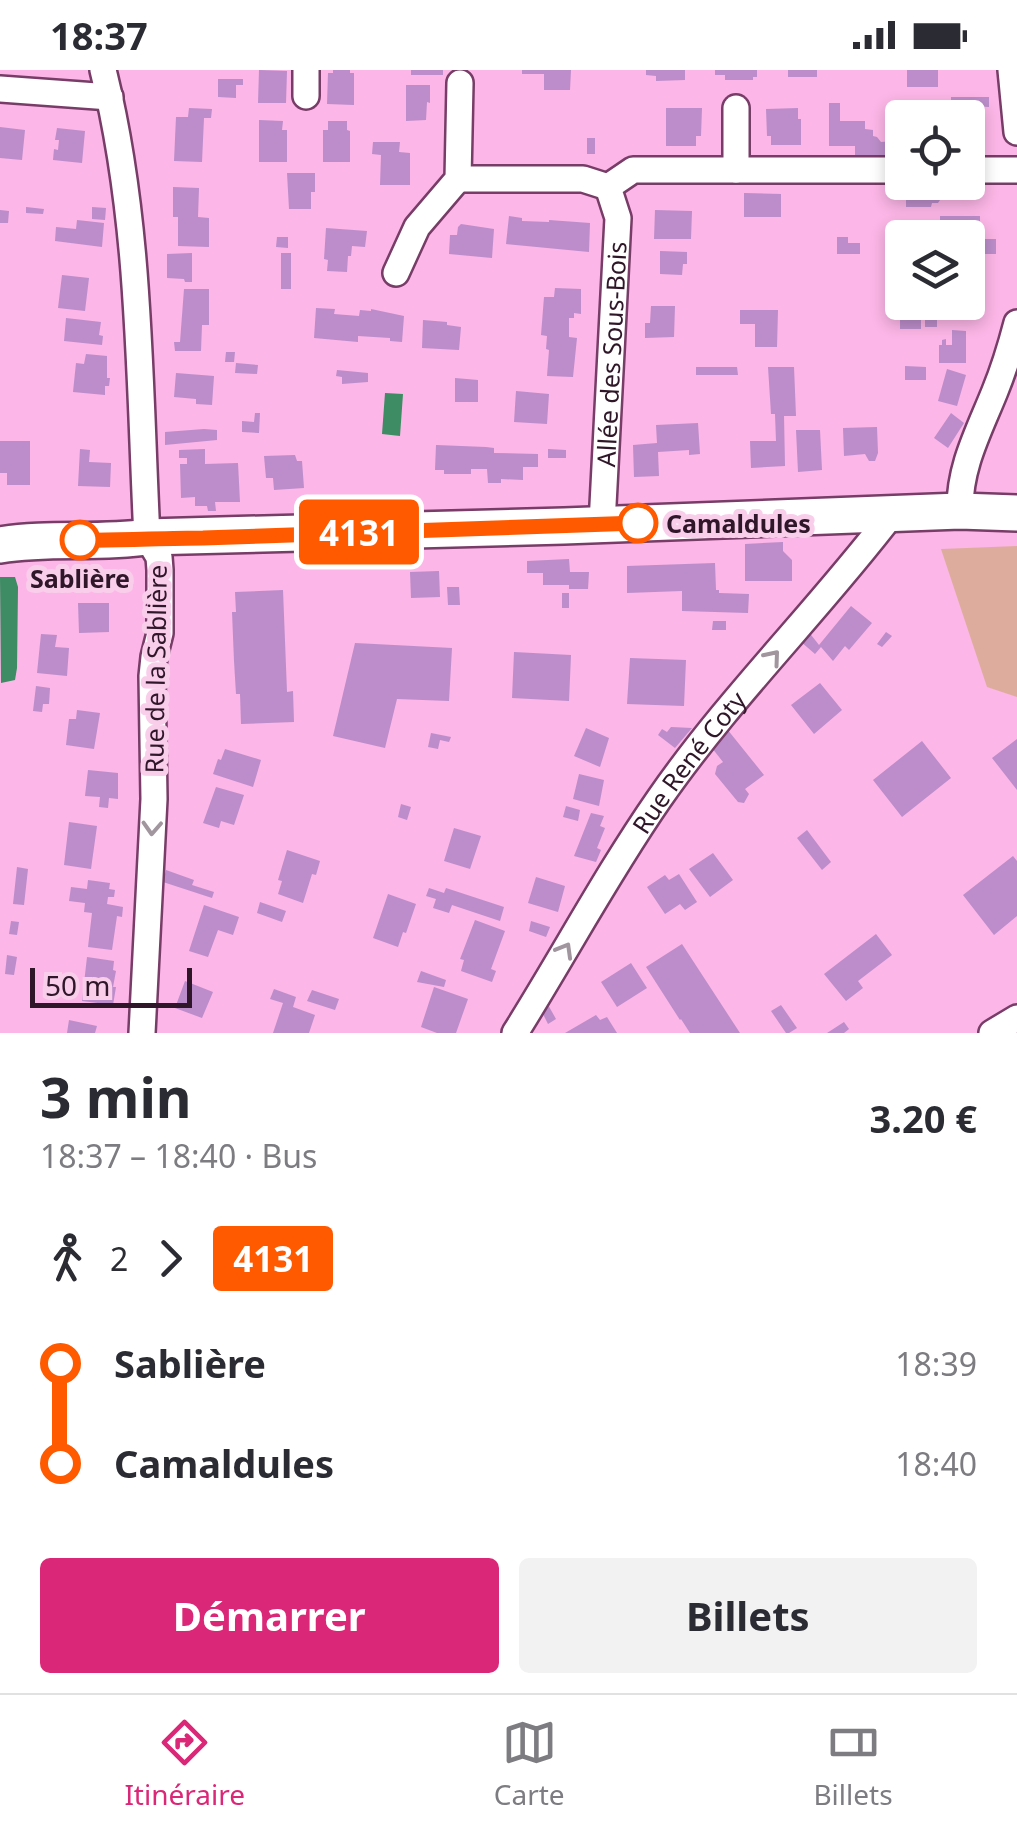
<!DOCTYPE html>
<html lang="fr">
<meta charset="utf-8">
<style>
:root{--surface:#fff;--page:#f2f2f3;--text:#2b2b33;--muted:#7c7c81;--line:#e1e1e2;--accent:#db2777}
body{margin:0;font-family:"Noto Sans",sans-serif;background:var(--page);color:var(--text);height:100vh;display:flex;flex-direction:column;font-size:38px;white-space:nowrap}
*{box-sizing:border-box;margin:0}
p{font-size:32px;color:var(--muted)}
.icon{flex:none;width:55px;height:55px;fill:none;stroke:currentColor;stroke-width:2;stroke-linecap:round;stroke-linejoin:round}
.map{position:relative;height:963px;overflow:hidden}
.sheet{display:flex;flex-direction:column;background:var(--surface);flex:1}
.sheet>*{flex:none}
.badge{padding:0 20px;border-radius:8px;font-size:35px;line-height:65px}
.controls{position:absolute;left:885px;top:30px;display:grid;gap:20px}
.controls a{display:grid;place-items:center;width:100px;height:100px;border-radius:10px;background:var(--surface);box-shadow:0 5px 15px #0003;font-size:50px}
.scale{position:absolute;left:30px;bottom:25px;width:162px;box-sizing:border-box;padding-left:10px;border:5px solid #2f1628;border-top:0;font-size:28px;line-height:35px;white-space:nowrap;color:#2f1628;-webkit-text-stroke:8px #f9ceeb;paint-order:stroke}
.map>.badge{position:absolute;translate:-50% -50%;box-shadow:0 0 0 5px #fff}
.legs{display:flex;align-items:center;gap:15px;height:110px;padding:0 40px;font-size:32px}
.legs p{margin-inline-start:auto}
.headline{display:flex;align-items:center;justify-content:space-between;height:170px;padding:0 40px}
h1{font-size:55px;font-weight:700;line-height:75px}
.action{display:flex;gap:20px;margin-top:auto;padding:20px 40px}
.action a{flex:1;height:115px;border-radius:10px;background:var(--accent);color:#fff;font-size:40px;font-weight:700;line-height:115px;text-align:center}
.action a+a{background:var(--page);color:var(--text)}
ul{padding:0 40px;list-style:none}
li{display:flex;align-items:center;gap:35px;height:100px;font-size:38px}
li i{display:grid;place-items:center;width:15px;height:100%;margin:0 12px;background:currentColor}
li i::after{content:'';width:25px;height:25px;margin:-12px;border:8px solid;border-radius:50%;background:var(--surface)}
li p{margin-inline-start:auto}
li:first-child i{background:linear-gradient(#0000 50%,currentColor 0)}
li:last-child i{background:linear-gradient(currentColor 50%,#0000 0)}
.status{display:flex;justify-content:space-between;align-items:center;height:70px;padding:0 50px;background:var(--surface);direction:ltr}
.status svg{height:28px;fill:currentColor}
.menu{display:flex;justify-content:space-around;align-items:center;height:140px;border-top:2px solid var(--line);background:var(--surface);font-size:28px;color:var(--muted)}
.menu a{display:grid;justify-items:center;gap:5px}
.menu .on{color:var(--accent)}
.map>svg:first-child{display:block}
.green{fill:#deac9d}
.water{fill:#3d8c63}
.building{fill:#bc8dca}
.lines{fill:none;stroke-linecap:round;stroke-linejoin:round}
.street-casing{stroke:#773c67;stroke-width:30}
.secondary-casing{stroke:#773c67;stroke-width:40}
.street{stroke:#fff;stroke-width:25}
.secondary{stroke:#fff;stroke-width:35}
.oneway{stroke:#a1969e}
.line-1-casing{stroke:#fff;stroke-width:22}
.line-1{stroke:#ff5a00;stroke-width:15}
.stop-1-dot{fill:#fff;stroke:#ff5a00;stroke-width:5}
.labels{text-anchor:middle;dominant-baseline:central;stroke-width:10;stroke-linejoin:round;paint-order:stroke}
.street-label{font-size:25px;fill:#2f1628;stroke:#f9ceeb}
.stop-label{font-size:25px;font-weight:bold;fill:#2f1628;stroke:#f9ceeb;text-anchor:start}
</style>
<div class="status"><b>18:37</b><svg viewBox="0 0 49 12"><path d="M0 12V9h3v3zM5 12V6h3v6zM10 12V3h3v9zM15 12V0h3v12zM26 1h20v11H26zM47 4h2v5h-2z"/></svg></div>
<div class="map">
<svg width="1017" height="963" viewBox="0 0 1017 963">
<rect width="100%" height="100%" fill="#fcb6e7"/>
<path class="green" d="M1017,476V627L987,617L941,479Z"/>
<path class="water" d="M385,323L403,324L400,366L382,364Z
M0,507H15L18,517L17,598L15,610L1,613Z"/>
<path class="building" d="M259,0L287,1L286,33H258Z
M333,0H350V3H354V35L327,34L328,3H333Z
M411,0H443V5H411Z
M522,0H571L570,20H544V4H522Z
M646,0H685V10L656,11V6L646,5Z
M715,0H757V7H753V10H725V5H715Z
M788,0H817V7H788Z
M907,0H938V17H907Z
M218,9H243V15H236V28L218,27Z
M406,15H430V33L427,32L426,50L406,51Z
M951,27H989V37L970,36L974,42L973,48L968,56V48H942V33H951Z
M829,33H840V51H865V59L873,60V66L877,67L881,72L893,71V90H855V76H829Z
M189,38L212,39L211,48H204L202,92L174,91L176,47H188Z
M666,38H702L701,66H696V76H666Z
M798,38V49H801V75H771V66H767L766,39Z
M259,50L283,51L282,60H287V92H259Z
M328,51H347V60L350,61V92H323V60H328Z
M0,57L25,60L22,90L0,88Z
M57,58L85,61L82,93L53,90L54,79L58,80L59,70H55Z
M587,68H595V84H587Z
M373,72H400L399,82L410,83V115H380L381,85L372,84Z
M287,103H315V122H311V139H289Z
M898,110H902V112H940V130L938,133H932L931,137H906V124H899Z
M173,117L199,118L198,147L209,148V177L178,176V147H173Z
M744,123L781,124V147H744Z
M26,137L44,139L43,144L26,143Z
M92,137L106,138L105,150L92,149Z
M0,140L9,141L8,153H0Z
M655,140L692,141L691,169H654Z
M509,146L522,148V151L549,152V150L590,153L589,182L506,174Z
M940,146H980V162H954V168H928L929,157H940Z
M77,150L104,153L102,177L55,171L56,157L76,159Z
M461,154L494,159L492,188L449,184L450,165H457L458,157Z
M326,158L367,161L365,177L352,176L351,186H348L347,202L327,201L328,190L324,189Z
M277,167H288V178L276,177Z
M837,167H848V173H860V184H837Z
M976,169H996V184H976Z
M660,181L687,182V194H683L682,205L660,204Z
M192,183V212H185L184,209L167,208V184Z
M281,183H291V219H281Z
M968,192H983V217H968Z
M62,205L89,208L85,241L58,238Z
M555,218L581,219V244L574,243V248H569V267L577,268L573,307L547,306L549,280L546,279L547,266L541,265L544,227H554Z
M184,219H209V255H202L201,281H175L174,272H180Z
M927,232H966V238L960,237V246L934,245V236H927Z
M651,236H675L674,267L645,268V253H650Z
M316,238L335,239L334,244L359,246L360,240L371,241V239L404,246L402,272L390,271V268L358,266V272L314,268Z
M740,240H778L777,277H755V254H740Z
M921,245V259H900V246Z
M925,247H937V257H925Z
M66,248L101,252L99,265L103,266L102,275L64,271Z
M423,250L447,252V255L461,257L459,280L422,278Z
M952,260L966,261V293H939V275H942V270L946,269V275H952Z
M226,282H235L234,292H225Z
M86,284L107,286V308H110L109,316H105V325L73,322L76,293L84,294Z
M236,293L258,295L257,304L235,303Z
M905,296L926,297V310H905Z
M696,297H737L738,305H696Z
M768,297H794L796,346H784L785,396L751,398L750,371H776L775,344H771Z
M947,299L966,305L957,336L938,331Z
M337,300L368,303V312L342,314V307L336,306Z
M176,303L214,306L212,335L196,334V329L174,327Z
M455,308L478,310V332H455Z
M516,321L549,324L547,354L514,352Z
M255,343H260L259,363L242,362V351L254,352Z
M951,343L964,353L948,378L934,368Z
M698,353L700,384L689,385V380L658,382L659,406L634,407L633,375L657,373L656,355Z
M877,357L878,383L875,391H869L865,384L844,386L843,358Z
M204,359L217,360V370L165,375V362Z
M796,360H820L822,400L798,402Z
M0,371H30V415H7V403H0Z
M436,375L486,377L494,378V383L538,384V397H523V410L501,409V413H488L487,399H471V404H444V400H435Z
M80,379L90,380L89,392L111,393L110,417L78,416Z
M205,379V394L238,393L240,432H215L216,441H208L207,436H195V427L181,428L180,394H187V388H179V380Z
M548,379L566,380V388H548Z
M295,385L297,391H302L304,418L274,420L273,408H266L264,386Z
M783,472V481L792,490V511H745V474Z
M569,489L570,502H589L588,519H569V515H543V503H527V491Z
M715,493L716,520H719V523L749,524L748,543L682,541V521L627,523V496Z
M439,501L440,527L411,528L410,502Z
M447,517H459L460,535H448Z
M283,520L287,622L293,621L294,652L241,654L240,624H236L234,591L232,542H236L235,522Z
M562,523H569V538H562Z
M78,533H109V562L79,563Z
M851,536L872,553L849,580L845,576L833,591L821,577L815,584L800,571L808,561L819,575Z
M713,551H726V560H712Z
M886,562L892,566L882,577L877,574Z
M41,564L57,565L55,577L69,578L67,606L37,603Z
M355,573L452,578L449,631L397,629L385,678L333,666Z
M514,582L571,585L569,631L512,628Z
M630,588L686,590L684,636L627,634Z
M820,613L842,640L814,664L791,635Z
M36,616L50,618L49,634H43L42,642L33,641Z
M77,640L100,643L94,679L66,675L69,649H76Z
M671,657L692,658L675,678L658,665L662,659L667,662Z
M586,658L609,668L600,697L574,686Z
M727,659L764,705L745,719L749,724L744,733L738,732L715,704L717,696L723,692L712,678Z
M431,663L451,667L449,672L440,670L438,679L428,677Z
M1017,669V720L992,688Z
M922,671L951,708L902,747L873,710Z
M225,679L261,690L253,717L213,704L218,689L221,690Z
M88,700L118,703V729L109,728L108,738L99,737L100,727L85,726Z
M579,704L604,710L599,736L573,729Z
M216,717L244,725L234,755L221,751L219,758L203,753Z
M401,734L411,737L407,750L398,747Z
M566,736L580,740L578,751L563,747Z
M591,743L604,746L600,756L605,758L597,778L601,780L596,792L574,786Z
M69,752L97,756L91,799L64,795Z
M454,758L481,766L470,799L444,791Z
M807,760L831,792L822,800L797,768Z
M287,780L320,791L316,805L312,804L303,833L278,824L282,811L278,810Z
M713,783L733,810L710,827L689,799Z
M1013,786L1017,791V846L994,865L963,825Z
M17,797L28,799L24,835L13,834Z
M166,800L194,810L192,815L214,822L212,828L163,812Z
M679,804L697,832L685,840L680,834L665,844L647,817L665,805L669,810Z
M536,807L565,816L558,842L528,833Z
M88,810L110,813L109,819L115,820L114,827H108L107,834L123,837L122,847L117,846L112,880L88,877L92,843L84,842L85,833L69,831L71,817L87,819Z
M429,818L444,823L446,818L504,837L500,851L452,835L449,843L433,838L436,829L426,826Z
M388,824L416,834L406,863L403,862L398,877L373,868Z
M260,832L286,841L282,852L257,843Z
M204,835L239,847L233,865L218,860L208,887L189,881Z
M475,850L505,861L491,899L496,901L492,912L461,901L464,890L460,889Z
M11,851L19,852L17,865L9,864Z
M531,851L550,857L546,867L529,861Z
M876,864L892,885L858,911L863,918L846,931L824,904Z
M682,874L740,963H690L681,949L680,950L646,897Z
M7,885L17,887L14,905L5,904Z
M87,887L114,891L113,900L116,901L113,917H116L113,935L82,931Z
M631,893L647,918L617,937L601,912Z
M421,901L446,910L444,917L417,912Z
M185,911L213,922L202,948L175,938Z
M434,917L468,929L456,963H437L421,957Z
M274,919L296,927L293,937L315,945L309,963H273L283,933L270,929Z
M312,920L339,929L335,940L307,931Z
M547,933L556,949L548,954L542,942Z
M781,935L797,958L789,963H786L771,941Z
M596,945L600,950L607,947L617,963H565Z
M69,950L97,956L95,963H67Z
M844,952L849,959L844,963H827Z"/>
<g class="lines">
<defs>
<g id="street">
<path d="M103,0C141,152 139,311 147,467L159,487L160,500V563L154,587L152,606L154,729L142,963"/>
<path d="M1011,0L1017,62"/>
<path d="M0,19L110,27"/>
<path d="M306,26V0"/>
<path d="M736,100V38"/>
<path d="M968,100H1017"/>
<path d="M458,109H583L608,117"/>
<path d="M396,203L417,157L458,109L460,13"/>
<path d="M960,441C959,397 979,361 995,321C1004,299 1011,276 1017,253"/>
<path id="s1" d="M602,454L618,148L608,117L633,100H902"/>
<path id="s2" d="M515,963C564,885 607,804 659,729C729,628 818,541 892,444"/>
<path d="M992,963L1017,948"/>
</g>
<path id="secondary" d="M0,475C49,467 98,474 147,467L564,456L960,441L1017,443"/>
</defs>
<use href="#street" class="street-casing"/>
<use href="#secondary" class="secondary-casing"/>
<use href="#street" class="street"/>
<use href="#secondary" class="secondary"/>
</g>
<defs><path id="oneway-chevron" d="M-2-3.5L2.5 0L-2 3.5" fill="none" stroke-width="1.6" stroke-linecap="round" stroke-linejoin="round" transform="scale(2.5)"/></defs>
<g class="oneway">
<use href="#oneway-chevron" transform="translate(773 587) rotate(-50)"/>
<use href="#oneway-chevron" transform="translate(152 758) rotate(93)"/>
<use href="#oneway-chevron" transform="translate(565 880) rotate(-60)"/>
</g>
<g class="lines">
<defs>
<path id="line-1" d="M80,470C121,471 161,468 203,468L638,453"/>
</defs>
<use href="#line-1" class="line-1-casing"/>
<use href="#line-1" class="line-1"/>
</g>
<g class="stop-1-dot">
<circle cx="638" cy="453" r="18"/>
<circle cx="80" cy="470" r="18"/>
</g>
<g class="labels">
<g class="street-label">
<text stroke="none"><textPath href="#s1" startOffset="170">Allée des Sous-Bois</textPath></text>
<text transform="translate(155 599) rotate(-89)">Rue de la Sablière</text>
<text stroke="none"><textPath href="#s2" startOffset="322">Rue René Coty</textPath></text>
</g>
<g class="stop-label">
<text x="666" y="453">Camaldules</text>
<text x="80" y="508" text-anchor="middle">Sablière</text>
</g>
</g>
</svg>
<div class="controls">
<a><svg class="icon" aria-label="locate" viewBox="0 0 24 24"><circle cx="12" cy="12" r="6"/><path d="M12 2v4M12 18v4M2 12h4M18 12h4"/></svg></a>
<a><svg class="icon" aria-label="layers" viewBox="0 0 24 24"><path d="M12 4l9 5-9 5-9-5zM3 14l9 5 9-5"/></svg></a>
</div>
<div class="scale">50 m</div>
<b class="badge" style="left:359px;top:462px;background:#ff5a00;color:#fff">4131</b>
</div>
<section class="sheet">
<div class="headline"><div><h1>3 min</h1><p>18:37 – 18:40 · Bus</p></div><b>3.20 €</b></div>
<div class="legs"><svg class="icon" aria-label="walk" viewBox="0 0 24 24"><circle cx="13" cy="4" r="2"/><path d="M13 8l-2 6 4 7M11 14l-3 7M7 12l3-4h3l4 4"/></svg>2<svg class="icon" aria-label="forward" viewBox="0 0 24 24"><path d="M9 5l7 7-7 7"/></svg><b class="badge" style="background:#ff5a00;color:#fff">4131</b></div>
<ul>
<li><i style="color:#ff5a00"></i><b>Sablière</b><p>18:39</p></li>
<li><i style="color:#ff5a00"></i><b>Camaldules</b><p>18:40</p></li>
</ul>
<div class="action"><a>Démarrer</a><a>Billets</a></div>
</section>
<nav class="menu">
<a class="on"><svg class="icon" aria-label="directions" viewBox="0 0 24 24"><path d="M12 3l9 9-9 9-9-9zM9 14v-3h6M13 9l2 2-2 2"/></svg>Itinéraire</a>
<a><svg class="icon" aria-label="map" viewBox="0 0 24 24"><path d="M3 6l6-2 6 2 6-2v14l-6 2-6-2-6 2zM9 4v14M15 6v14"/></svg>Carte</a>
<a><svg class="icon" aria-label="tickets" viewBox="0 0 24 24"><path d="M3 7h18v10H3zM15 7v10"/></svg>Billets</a>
</nav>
